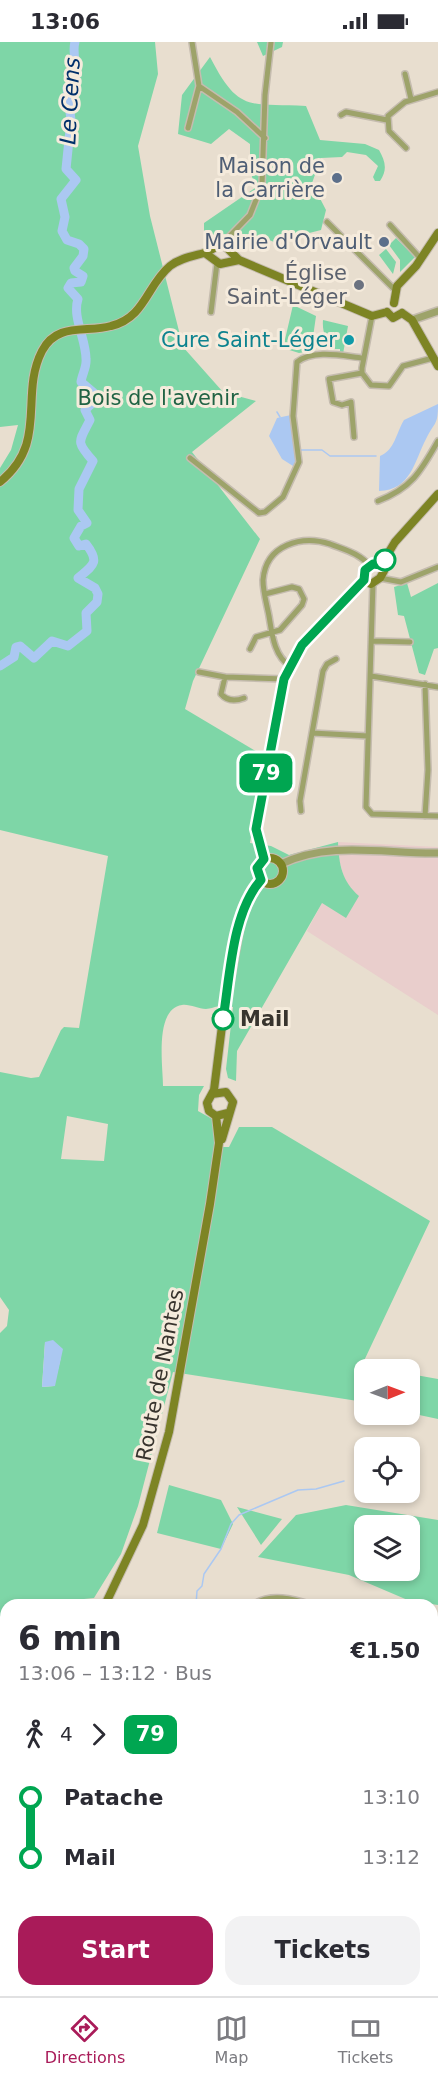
<!DOCTYPE html>
<meta charset="utf-8">
<style>
:root{--surface:#fff;--page:#f2f2f3;--text:#2b2b33;--muted:#7c7c81;--line:#e1e1e2;--accent:#a91b59}
body{margin:0;font-family:"DejaVu Sans",sans-serif;background:var(--page);color:var(--text);height:100vh;display:flex;flex-direction:column;font-size:22px;white-space:nowrap}
*{box-sizing:border-box;margin:0}
p{font-size:20px;color:var(--muted)}
.icon{flex:none;width:33px;height:33px;fill:none;stroke:currentColor;stroke-width:2;stroke-linecap:round;stroke-linejoin:round}
.map{position:relative;flex:1;overflow:hidden}
.details{position:absolute;left:0px;top:1557px;width:438px;height:398px;display:flex;flex-direction:column;background:var(--surface);border-radius:18px 18px 0 0;box-shadow:0 3px 9px #0003}
.details>*{flex:none}
.badge{padding:0 12px;border-radius:9px;font-size:21px;line-height:39px}
.needle{width:39px;rotate:89deg}
.fabs{position:absolute;left:354px;top:1317px;display:grid;gap:12px}
.fabs a{display:grid;place-items:center;width:66px;height:66px;border-radius:12px;background:var(--surface);box-shadow:0 3px 9px #0003;font-size:30px}
.map>.badge{position:absolute;translate:-50% -50%;box-shadow:0 0 0 3px #fff}
.legs{display:flex;align-items:center;gap:9px;height:66px;padding:0 18px;font-size:20px}
.legs p{margin-inline-start:auto}
.head{display:flex;align-items:center;justify-content:space-between;height:102px;padding:0 18px}
h1{font-size:33px;font-weight:800;line-height:45px}
.primary-button{display:flex;gap:12px;margin-top:auto;padding:12px 18px}
.primary-button a{flex:1;height:69px;border-radius:18px;background:var(--accent);color:#fff;font-size:24px;font-weight:800;line-height:69px;text-align:center}
.primary-button a+a{background:var(--page);color:var(--text)}
ul{padding:0 18px;list-style:none}
li{display:flex;align-items:center;gap:21px;height:60px;font-size:22px}
li i{display:grid;place-items:center;width:9px;height:100%;margin:0 8px;background:currentColor}
li i::after{content:'';width:15px;height:15px;margin:-8px;border:4px solid;border-radius:50%;background:var(--surface)}
li p{margin-inline-start:auto}
li:first-child i{background:linear-gradient(#0000 50%,currentColor 0)}
li:last-child i{background:linear-gradient(currentColor 50%,#0000 0)}
.status{display:flex;justify-content:space-between;align-items:center;height:42px;padding:0 30px;background:var(--surface);direction:ltr}
.status svg{height:16px;fill:currentColor}
.tab-bar{display:flex;justify-content:space-around;align-items:center;height:84px;border-top:2px solid var(--line);background:var(--surface);font-size:16px;color:var(--muted)}
.tab-bar a{display:grid;justify-items:center;gap:3px}
.tab-bar .active{color:var(--accent)}
.map>svg:first-child{display:block}
.commercial{fill:#e9cecc}
.green{fill:#7ed6a7;fill-rule:evenodd}
.water{fill:#abc8f2}
.lines{fill:none;stroke-linecap:round;stroke-linejoin:round}
.stream{stroke:#abc8f2;stroke-width:1.5}
.river{stroke:#abc8f2;stroke-width:9}
.minor-casing{stroke:#c5bcaf;stroke-width:8}
.tertiary-casing{stroke:#c5bcaf;stroke-width:10}
.secondary-casing{stroke:#c5bcaf;stroke-width:10}
.minor{stroke:#9da36a;stroke-width:5}
.tertiary{stroke:#9da36a;stroke-width:7}
.secondary{stroke:#7d8424;stroke-width:8}
.line-1-casing{stroke:#fff;stroke-width:14}
.line-1{stroke:#00a651;stroke-width:9}
.service-dot{fill:#5c6f8a;stroke:#f5ebdc;stroke-width:2}
.worship-dot{fill:#6b7280;stroke:#f5ebdc;stroke-width:2}
.culture-dot{fill:#0f9aa8;stroke:#f5ebdc;stroke-width:2}
.stop-1-dot{fill:#fff;stroke:#00a651;stroke-width:3}
.labels{text-anchor:middle;dominant-baseline:central;stroke-width:6;stroke-linejoin:round;paint-order:stroke}
.service-label{font-size:21px;fill:#4e5e75;stroke:#f5ebdc;text-anchor:end}
.worship-label{font-size:21px;fill:#5b616d;stroke:#f5ebdc;text-anchor:end}
.culture-label{font-size:21px;fill:#0d838f;stroke:#f5ebdc;text-anchor:end}
.park-label{font-size:21px;fill:#206344;stroke:#f5ebdc}
.stop-label{font-size:21px;font-weight:bold;fill:#38342e;stroke:#f5ebdc;text-anchor:start}
.street-label{font-size:21px;fill:#38342e;stroke:#f5ebdc}
.water-label{font-size:22px;font-style:italic;fill:#01306b;stroke:#f5ebdc}
</style>
<div class="status"><b>13:06</b><svg viewBox="0 0 49 12"><path d="M0 12V9h3v3zM5 12V6h3v6zM10 12V3h3v9zM15 12V0h3v12zM26 1h20v11H26zM47 4h2v5h-2z"/></svg></div>
<div class="map">
<svg width="438" height="1954" viewBox="0 0 438 1954">
<rect width="100%" height="100%" fill="#e8decf"/>
<path class="commercial" d="M338,800L438,805V973L307,889L322,861L346,842L339,818Z"/>
<path class="green" d="M0,0H155L158,32L138,104L150,174L183,305L223,350L256,359L192,410L260,497L193,639L185,667L264,714L250,801L271,804L289,813L338,800C339,823 342,839 359,854L346,876L322,861L237,1009L236,1039L228,1036L226,1027L233,965C217,962 220,965 206,967C198,967 190,962 182,963C154,967 163,1024 163,1044H204L199,1053L198,1069L214,1078L216,1105H229L239,1085H272L430,1179L362,1323L384,1327L364,1328V1360L173,1330L138,1464L121,1512L94,1556L84,1557L81,1563H6V1622H0V1291L7,1284L9,1268L0,1255V1030L31,1036L39,1035L61,988L64,985L79,986L108,814L0,788V426L11,408L18,383L0,385ZM67,1074L108,1082L104,1119L61,1117ZM45,1300L61,1315L54,1344L42,1345Z
M257,0H283L282,5L263,14Z
M210,15C239,71 248,61 306,64L320,98L365,102L379,108C385,119 388,127 380,139H375L373,135L378,124L366,113L347,110L342,115L321,116L312,141L326,168L321,188L274,200L260,194L223,192L204,199V181L255,146L250,127V102L229,87L211,102L178,92L182,53Z
M396,196L415,215L400,230V218L389,203Z
M386,207L396,220L393,232L379,213Z
M293,263L316,274L311,309L299,311L283,306Z
M323,278L348,284L343,312H340V307H335C326,298 322,291 323,278Z
M407,541L411,555L438,541V606L434,607L425,633L419,631L404,574L398,573L394,545Z
M410,1332L438,1337V1377L410,1371Z
M169,1443L221,1458L233,1482L221,1507L157,1491Z
M346,1463L438,1478V1563L410,1559L349,1533L258,1515L296,1473ZM364,1484H410V1528H364Z
M237,1465L282,1477L261,1503Z
M6,1661V1773L0,1782V1667Z
M432,1915L438,1916L433,1954H394L395,1949L432,1948Z"/>
<path class="water" d="M438,362C438,384 435,379 426,397C414,420 411,448 379,449L380,414C395,408 396,391 404,378Z
M291,373L296,418L293,424L282,417L269,394L277,376Z
M53,1298L63,1307L55,1344L42,1345L45,1300Z"/>
<g class="lines">
<path class="stream" d="M277,370L280,375
M298,408H322L330,414H376
M196,1563L197,1549L202,1544L204,1532L221,1507L231,1482L239,1473L298,1448L316,1447L344,1439"/>
<path class="river" d="M0,624L14,615L16,605L20,604L34,616L52,599L68,604L87,589L86,571L97,560L98,552L95,546L78,536C94,523 100,520 86,502L79,504L74,496L81,484L87,481L78,468L79,447L93,419C75,399 79,400 90,378L85,368L96,358L94,351L81,340C82,332 87,325 86,317C86,297 72,275 78,257L68,246L71,241L81,240L83,234L75,229L74,226L83,214L84,207L79,202L67,198L62,189L65,175L61,157L76,138L66,127L71,78L67,46C69,43 72,42 74,39C80,30 71,12 75,0"/>
<defs>
<path id="minor" d="M192,0L199,44L237,70L265,96
M405,32L411,57
M341,73L346,70L387,78
M188,86L199,44
M406,106L389,89L388,74L405,60L438,50
M327,180L395,248
M390,183L421,217
M222,202L250,173L262,143L265,53L271,0
M211,270L217,221
M372,274L362,326V331L371,343L389,344L403,324L433,316
M354,395L351,360L342,363L333,360L329,337L362,331
M190,416L259,471L265,470L283,455L299,420L293,374L297,320C314,307 343,314 363,316
M378,459C412,446 421,429 438,399
M380,536L401,540L438,525
M373,541L366,765L372,772L438,774
M372,599L410,600
M250,607L256,595L280,588L302,563L304,557L299,547L292,545L265,552
M290,624C274,614 272,592 269,574C267,563 263,550 263,538C266,502 302,493 330,502C345,508 359,511 370,524
M199,630L225,635L284,637
M371,634L438,645
M225,635L221,652C227,659 236,659 244,656
M425,642L428,728L425,774
M312,691L368,694
M301,769L300,759L323,629L327,622L336,617
M253,1563C270,1550 294,1557 313,1563
M0,1618H6
M432,1718L438,1715
M432,1786L438,1780
M0,1798L6,1786
M0,1812L6,1813
M0,1890L6,1887
M0,1923L6,1927
M0,1941L6,1934
M38,1948L46,1954
M261,1948L262,1954
M83,1954L85,1951
M164,1954L170,1948
M302,1954L304,1948"/>
<path id="tertiary" d="M412,278L438,269
M281,822C330,798 386,812 438,811
M432,1819L438,1821"/>
<path id="secondary" d="M205,211L220,222L239,218
M394,261L397,244L416,224L438,191
M387,270L393,276L402,271
M402,271L412,278L438,324
M0,440C49,400 19,354 42,309C57,280 86,291 111,284C145,276 147,243 170,224C180,216 193,214 204,211C213,209 215,202 224,203L239,218L372,274L387,270
M381,523L395,500L438,452
M364,538L371,542L380,536L384,529L381,523
M364,538L363,533L370,524L377,521L381,523
M257 829a13 13 0 1 1 26 0a13 13 0 1 1-26 0Z
M264,817L256,787L284,637L302,603L364,538
M212,1052L226,1050L233,1060L222,1097
M228,1071L216,1074L209,1069L207,1061L214,1048L222,984L243,867L251,848L261,838
M105,1563L143,1483L169,1390L210,1162L219,1101L216,1074
M0,1684L6,1678
M0,1696L6,1690"/>
</defs>
<use href="#minor" class="minor-casing"/>
<use href="#tertiary" class="tertiary-casing"/>
<use href="#secondary" class="secondary-casing"/>
<use href="#minor" class="minor"/>
<use href="#tertiary" class="tertiary"/>
<use href="#secondary" class="secondary"/>
</g>
<g class="lines">
<defs>
<path id="line-1" d="M223,977C230,935 232,870 261,838L257,826L264,817L256,787L284,637L302,603L364,538L365,528L373,522L381,523L385,518"/>
</defs>
<use href="#line-1" class="line-1-casing"/>
<use href="#line-1" class="line-1"/>
</g>
<g class="service-dot">
<circle cx="337" cy="136" r="6"/>
<circle cx="384" cy="200" r="6"/>
</g>
<circle class="worship-dot" cx="359" cy="243" r="6"/>
<circle class="culture-dot" cx="349" cy="298" r="6"/>
<g class="stop-1-dot">
<circle cx="385" cy="518" r="10"/>
<circle cx="223" cy="977" r="10"/>
</g>
<g class="labels">
<g class="service-label">
<text x="325" y="124">Maison de<tspan x="325" dy="24">la Carrière</tspan></text>
<text x="372" y="200">Mairie d'Orvault</text>
</g>
<g class="worship-label">
<text x="347" y="231">Église<tspan x="347" dy="24">Saint-Léger</tspan></text>
</g>
<g class="culture-label">
<text x="337" y="298">Cure Saint-Léger</text>
</g>
<g class="park-label">
<text x="158" y="356">Bois de l'avenir</text>
</g>
<g class="stop-label">
<text x="240" y="977">Mail</text>
</g>
<g class="street-label">
<text transform="translate(160 1333) rotate(-79)">Route de Nantes</text>
</g>
<g class="water-label">
<text transform="translate(70 59) rotate(-87)">Le Cens</text>
</g>
</g>
</svg>
<div class="fabs">
<a><svg class="needle" viewBox="-14 -14 28 28"><path d="M0-13l5 13h-10z" fill="#e53935"/><path d="M0 13l5-13h-10z" fill="#7c7c81"/></svg></a>
<a><svg class="icon" aria-label="locate" viewBox="0 0 24 24"><circle cx="12" cy="12" r="6"/><path d="M12 2v4M12 18v4M2 12h4M18 12h4"/></svg></a>
<a><svg class="icon" aria-label="layers" viewBox="0 0 24 24"><path d="M12 4l9 5-9 5-9-5zM3 14l9 5 9-5"/></svg></a>
</div>
<b class="badge" style="left:266px;top:731px;background:#00a651;color:#fff">79</b>
<section class="details">
<div class="head"><div><h1>6 min</h1><p>13:06 – 13:12 · Bus</p></div><b>€1.50</b></div>
<div class="legs"><svg class="icon" aria-label="walk" viewBox="0 0 24 24"><circle cx="13" cy="4" r="2"/><path d="M13 8l-2 6 4 7M11 14l-3 7M7 12l3-4h3l4 4"/></svg>4<svg class="icon" aria-label="forward" viewBox="0 0 24 24"><path d="M9 5l7 7-7 7"/></svg><b class="badge" style="background:#00a651;color:#fff">79</b></div>
<ul>
<li><i style="color:#00a651"></i><b>Patache</b><p>13:10</p></li>
<li><i style="color:#00a651"></i><b>Mail</b><p>13:12</p></li>
</ul>
<div class="primary-button"><a>Start</a><a>Tickets</a></div>
</section>
</div>
<nav class="tab-bar">
<a class="active"><svg class="icon" aria-label="directions" viewBox="0 0 24 24"><path d="M12 3l9 9-9 9-9-9zM9 14v-3h6M13 9l2 2-2 2"/></svg>Directions</a>
<a><svg class="icon" aria-label="map" viewBox="0 0 24 24"><path d="M3 6l6-2 6 2 6-2v14l-6 2-6-2-6 2zM9 4v14M15 6v14"/></svg>Map</a>
<a><svg class="icon" aria-label="tickets" viewBox="0 0 24 24"><path d="M3 7h18v10H3zM15 7v10"/></svg>Tickets</a>
</nav>
